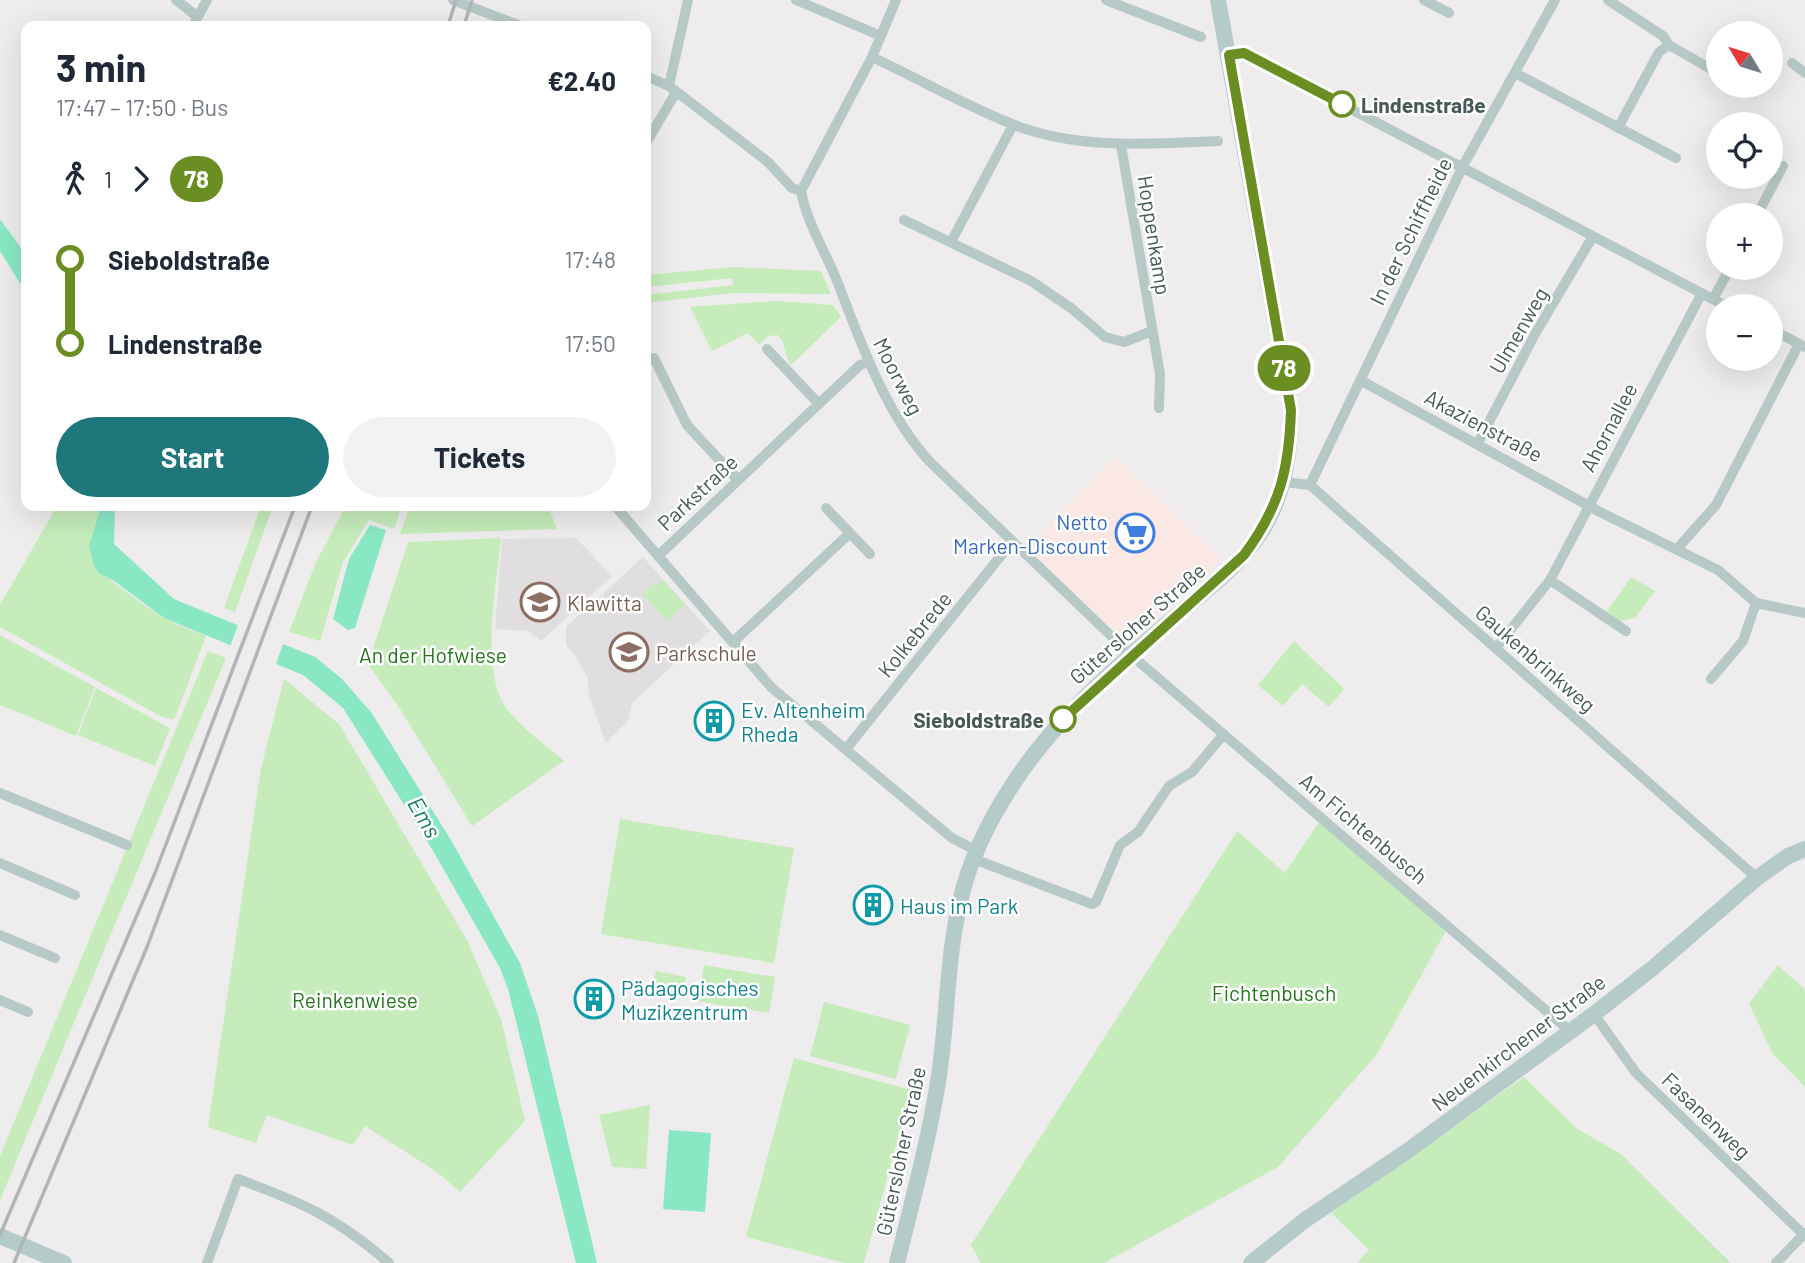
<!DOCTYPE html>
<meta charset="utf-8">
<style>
:root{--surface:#fff;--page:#f2f2f3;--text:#1f2937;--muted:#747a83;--accent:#1f777c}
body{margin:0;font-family:Barlow,sans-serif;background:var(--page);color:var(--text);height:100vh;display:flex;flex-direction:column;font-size:26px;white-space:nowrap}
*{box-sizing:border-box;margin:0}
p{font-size:23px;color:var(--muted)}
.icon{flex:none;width:38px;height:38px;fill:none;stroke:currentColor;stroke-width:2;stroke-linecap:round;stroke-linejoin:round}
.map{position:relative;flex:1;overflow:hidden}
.details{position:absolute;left:21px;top:21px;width:630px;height:490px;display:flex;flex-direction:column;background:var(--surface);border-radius:14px;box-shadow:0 7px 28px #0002}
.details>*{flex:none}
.badge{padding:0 14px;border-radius:23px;font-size:24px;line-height:46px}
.needle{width:46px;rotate:308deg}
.fabs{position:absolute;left:1706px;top:21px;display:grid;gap:14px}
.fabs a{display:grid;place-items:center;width:77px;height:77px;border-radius:50%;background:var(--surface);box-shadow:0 7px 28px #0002;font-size:35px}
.map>.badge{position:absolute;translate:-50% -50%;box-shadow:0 0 0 4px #fff}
.legs{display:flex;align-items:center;gap:10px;height:77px;padding:0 35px;font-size:23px}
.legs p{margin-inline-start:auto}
.headline{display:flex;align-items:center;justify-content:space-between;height:119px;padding:0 35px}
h1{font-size:38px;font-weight:700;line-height:52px}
.cta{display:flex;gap:14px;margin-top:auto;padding:14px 35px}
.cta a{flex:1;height:80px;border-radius:42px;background:var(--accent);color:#fff;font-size:28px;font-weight:700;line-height:80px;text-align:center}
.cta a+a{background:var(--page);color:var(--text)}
ul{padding:0 35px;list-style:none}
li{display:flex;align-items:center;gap:24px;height:84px;font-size:26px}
li i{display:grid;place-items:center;width:10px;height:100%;margin:0 9px;background:currentColor}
li i::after{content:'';width:18px;height:18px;margin:-9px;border:5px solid;border-radius:50%;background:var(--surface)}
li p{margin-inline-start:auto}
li:first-child i{background:linear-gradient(#0000 50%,currentColor 0)}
li:last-child i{background:linear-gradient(currentColor 50%,#0000 0)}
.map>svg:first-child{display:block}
.commercial{fill:#fbe7e4}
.education{fill:#e0dedf}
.green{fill:#c5ecba}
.water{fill:#89e8c3}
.pier{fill:#efecee}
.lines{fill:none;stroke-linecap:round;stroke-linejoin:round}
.minor{stroke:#b7c9c6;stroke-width:10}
.secondary{stroke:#b5cbc9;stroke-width:16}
.rail{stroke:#aeb6b6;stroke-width:3.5}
.line-1-casing{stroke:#fff;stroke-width:16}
.line-1{stroke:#6b8e23;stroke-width:10}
.stop-1-dot{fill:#fff;stroke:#6b8e23;stroke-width:3.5}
.labels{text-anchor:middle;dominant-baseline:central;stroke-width:5;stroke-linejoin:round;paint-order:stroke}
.stop-label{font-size:21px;font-weight:bold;fill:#455956;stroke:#fff;text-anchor:start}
.street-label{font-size:21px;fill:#455956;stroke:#fff}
.shop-label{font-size:21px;fill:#366cbe;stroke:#fff;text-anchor:end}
.education-label{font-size:21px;fill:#785e54;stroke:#fff;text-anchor:start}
.park-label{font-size:21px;fill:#227619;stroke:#fff}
.culture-label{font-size:21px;fill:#0d838f;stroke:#fff;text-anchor:start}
.water-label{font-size:23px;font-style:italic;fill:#108357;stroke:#fff}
</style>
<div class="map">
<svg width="1805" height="1263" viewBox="0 0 1805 1263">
<rect width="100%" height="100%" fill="#efecee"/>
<path class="commercial" d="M1115,458L1222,559L1127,641L1027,549Z"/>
<path class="education" d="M576,538L612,576L541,641L529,631L495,629L502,539Z
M643,557L710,631L632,703L628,721L606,743L589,696L588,679L577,658L566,645V627Z"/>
<path class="green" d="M734,267L821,271L831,294L732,293L646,303V295L733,285L732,278L646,287V275Z
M776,301L833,305L841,317L791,365C783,355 787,344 778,335L768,336L759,345L748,333L712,351L690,307Z
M57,506H101C96,524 85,546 93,564C96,571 156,614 166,619C179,626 193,630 206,636L174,720L162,717L0,627V605Z
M261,506H273L235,612L224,608Z
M346,506H402L394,529L369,520L343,562L320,641L289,632L316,562Z
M410,506H548L557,529L400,534Z
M501,538C497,583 479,672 507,709C522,729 546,745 564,761L472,826L402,712L368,664L408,542Z
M1631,577L1655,591L1635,618L1620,621L1607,612Z
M663,580L685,604L667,621L642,594L654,583L657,585Z
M0,635L95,687L76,736L0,705Z
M1294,641L1344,689L1329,707L1302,684L1283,706L1258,685Z
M208,651L226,658L0,1200V1156Z
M284,679L339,724L468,942L501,1019L525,1121L460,1192L437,1172L365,1126L353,1145L267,1115L256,1143L208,1127L261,768Z
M96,688L170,728L155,766L78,735Z
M620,819L794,848L774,963L601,934Z
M1319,822L1446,931L1377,1054L1278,1167L1104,1263H981L971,1245L1237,831L1285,873Z
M704,965L775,977L769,1013L698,1001Z
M1778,965L1805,990V1087L1773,1054L1749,1004Z
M656,971L686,977L682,996L652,990Z
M824,1002L910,1025L896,1079L810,1056Z
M794,1058L911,1090L864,1263H845L746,1237Z
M1524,1077L1576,1128L1621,1154L1731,1263H1357L1369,1250L1331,1213Z
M650,1105L646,1169L612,1167L599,1115Z"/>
<path class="water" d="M0,219L26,255V293L0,251Z
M101,506H115L114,544L174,599L315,657L341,678L371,712L451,840L520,963L538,1016L597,1263H576L508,989L500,968L432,849L343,708L303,675L164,618L114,581L99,573L93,564L89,546Z
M370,525L386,530L355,628L348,630L333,619L349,559Z
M669,1130L711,1133L705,1212L663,1209Z"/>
<path class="pier" d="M239,622L284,641L275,667L229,649Z"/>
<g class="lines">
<path class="minor" d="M176,0L198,17
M453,0L521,26
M796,0L881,36
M1106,0L1201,37
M1424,0L1449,13
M1608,0L1663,36L1669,45L1718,73
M193,26L207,0
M1229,55L1244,53L1726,306
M872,57C919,79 964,105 1012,124C1077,150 1150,144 1218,141
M1792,63L1805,73
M1515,73L1676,158
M646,76L669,86L729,132L768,162L792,188L801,191
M669,86L688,0
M1738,86L1739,87
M1618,128L1659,52L1669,45
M646,143L675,94
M1121,145L1160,374L1159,408
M801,191C807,224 827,254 839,286C862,346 886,414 930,462L1131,655L1570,1031
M801,191L872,57L896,0
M1757,215L1783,166
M904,220L1031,281L1071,308L1105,337L1124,342L1152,331
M952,240L1013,125
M1713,299L1730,268
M1771,329L1805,347
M767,349L819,404
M654,358L687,425L738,480
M1360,380L1600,512L1718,570L1756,603L1805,613
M1478,443L1535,334L1593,236
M1284,482L1310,485L1757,878
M1310,485L1463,166L1555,0
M615,506L772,688L952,838L977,851
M826,508L870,554
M1677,549L1716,505L1799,344
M658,556L860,365L869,362
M1550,580L1626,631
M733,642L850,533
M1496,648L1550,580L1702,293
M1711,679L1743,641L1756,603
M846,749L1011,543
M0,793L127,845
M974,859L1092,904L1096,902L1120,845L1138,832L1169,786L1192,772L1224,734
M0,863L75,895
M0,935L55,958
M0,1000L28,1012
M1594,1014L1636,1073L1804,1235
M207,1263L238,1179C303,1203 336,1217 389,1263
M1776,1263L1805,1233"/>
<path class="secondary" d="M0,1236L64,1263
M897,1263C912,1203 928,1143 938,1082C948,1021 946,958 961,898C970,859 989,821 1011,787C1053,721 1112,671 1171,620C1205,591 1246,562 1267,522C1286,487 1290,449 1291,409L1218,0
M1251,1263L1305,1220L1406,1152L1594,1014L1654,967L1757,878L1788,856L1805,849"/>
<path class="rail" d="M448,26L456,0
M464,26L472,0
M0,1235L155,873L295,506
M14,1263L147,947L312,506"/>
</g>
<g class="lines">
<defs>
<path id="line-1" d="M1063,719L1244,555C1280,506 1289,470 1291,410L1229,55L1244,53L1342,104"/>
</defs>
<use href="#line-1" class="line-1-casing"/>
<use href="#line-1" class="line-1"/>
</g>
<defs>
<symbol id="supermarket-ring" viewBox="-11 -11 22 22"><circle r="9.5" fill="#fff" stroke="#3f7fe0" stroke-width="1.5"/><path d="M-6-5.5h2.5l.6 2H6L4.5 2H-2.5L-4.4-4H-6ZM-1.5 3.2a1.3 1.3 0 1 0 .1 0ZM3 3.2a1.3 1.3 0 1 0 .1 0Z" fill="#3f7fe0"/></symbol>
<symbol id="school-ring" viewBox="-11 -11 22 22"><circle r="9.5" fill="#fff" stroke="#8d6e63" stroke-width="1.5"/><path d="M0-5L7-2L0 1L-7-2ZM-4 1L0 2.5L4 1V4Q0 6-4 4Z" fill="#8d6e63"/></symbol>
<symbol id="building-ring" viewBox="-11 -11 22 22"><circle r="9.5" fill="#fff" stroke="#0f9aa8" stroke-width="1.5"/><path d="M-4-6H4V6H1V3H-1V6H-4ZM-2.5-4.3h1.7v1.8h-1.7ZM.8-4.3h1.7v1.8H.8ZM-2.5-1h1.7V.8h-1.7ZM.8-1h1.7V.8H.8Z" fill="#0f9aa8"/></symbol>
</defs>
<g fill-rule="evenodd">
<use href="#supermarket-ring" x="1113" y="511" width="44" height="44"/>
<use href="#school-ring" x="518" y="580" width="44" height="44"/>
<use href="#school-ring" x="607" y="630" width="44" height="44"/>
<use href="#building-ring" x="692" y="699" width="44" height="44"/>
<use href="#building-ring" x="851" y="883" width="44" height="44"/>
<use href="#building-ring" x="572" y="977" width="44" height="44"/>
</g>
<g class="stop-1-dot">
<circle cx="1342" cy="104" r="12"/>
<circle cx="1063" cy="719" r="12"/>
</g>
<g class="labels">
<g class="stop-label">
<text x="1361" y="104">Lindenstraße</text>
<text x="1044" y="719" text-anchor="end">Sieboldstraße</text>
</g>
<g class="street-label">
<text transform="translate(1410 231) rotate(-64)">In der Schiffheide</text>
<text transform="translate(1155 235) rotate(81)">Hoppenkamp</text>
<text transform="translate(1518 330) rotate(-60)">Ulmenweg</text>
<text transform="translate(899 376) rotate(63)">Moorweg</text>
<text transform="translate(1484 425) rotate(28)">Akazienstraße</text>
<text transform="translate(1608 427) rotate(-62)">Ahornallee</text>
<text transform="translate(697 492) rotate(-43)">Parkstraße</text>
<text transform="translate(1137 623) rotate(-41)">Gütersloher Straße</text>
<text transform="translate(914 634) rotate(-51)">Kolkebrede</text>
<text transform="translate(1536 658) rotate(41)">Gaukenbrinkweg</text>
<text transform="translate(1364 828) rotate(40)">Am Fichtenbusch</text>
<text transform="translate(1518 1042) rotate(-37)">Neuenkirchener Straße</text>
<text transform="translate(1707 1115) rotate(44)">Fasanenweg</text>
<text transform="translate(900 1151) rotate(-78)">Gütersloher Straße</text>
</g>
<g class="shop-label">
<text x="1108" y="521">Netto<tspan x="1108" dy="24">Marken-Discount</tspan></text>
</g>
<g class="education-label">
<text x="567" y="602">Klawitta</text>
<text x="656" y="652">Parkschule</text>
</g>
<g class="park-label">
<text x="433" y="654">An der Hofwiese</text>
<text x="1274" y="992">Fichtenbusch</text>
<text x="355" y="999">Reinkenwiese</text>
</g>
<g class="culture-label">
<text x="741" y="709">Ev. Altenheim<tspan x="741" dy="24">Rheda</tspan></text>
<text x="900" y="905">Haus im Park</text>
<text x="621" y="987">Pädagogisches<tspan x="621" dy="24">Muzikzentrum</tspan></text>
</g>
<g class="water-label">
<text transform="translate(425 817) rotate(60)">Ems</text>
</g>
</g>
</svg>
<div class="fabs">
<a><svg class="needle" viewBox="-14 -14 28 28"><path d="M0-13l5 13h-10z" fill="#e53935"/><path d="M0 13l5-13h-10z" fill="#747a83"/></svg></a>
<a><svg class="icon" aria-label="locate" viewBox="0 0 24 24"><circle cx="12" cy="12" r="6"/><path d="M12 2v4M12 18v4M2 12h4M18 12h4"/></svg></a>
<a>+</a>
<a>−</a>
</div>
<b class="badge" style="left:1284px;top:368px;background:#6b8e23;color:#fff">78</b>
<section class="details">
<div class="headline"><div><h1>3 min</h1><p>17:47 – 17:50 · Bus</p></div><b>€2.40</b></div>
<div class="legs"><svg class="icon" aria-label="walk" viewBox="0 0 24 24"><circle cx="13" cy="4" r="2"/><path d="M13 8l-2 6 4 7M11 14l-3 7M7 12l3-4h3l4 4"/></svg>1<svg class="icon" aria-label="forward" viewBox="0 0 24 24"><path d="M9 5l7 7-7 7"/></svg><b class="badge" style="background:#6b8e23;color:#fff">78</b></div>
<ul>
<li><i style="color:#6b8e23"></i><b>Sieboldstraße</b><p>17:48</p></li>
<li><i style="color:#6b8e23"></i><b>Lindenstraße</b><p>17:50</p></li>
</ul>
<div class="cta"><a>Start</a><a>Tickets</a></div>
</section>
</div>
